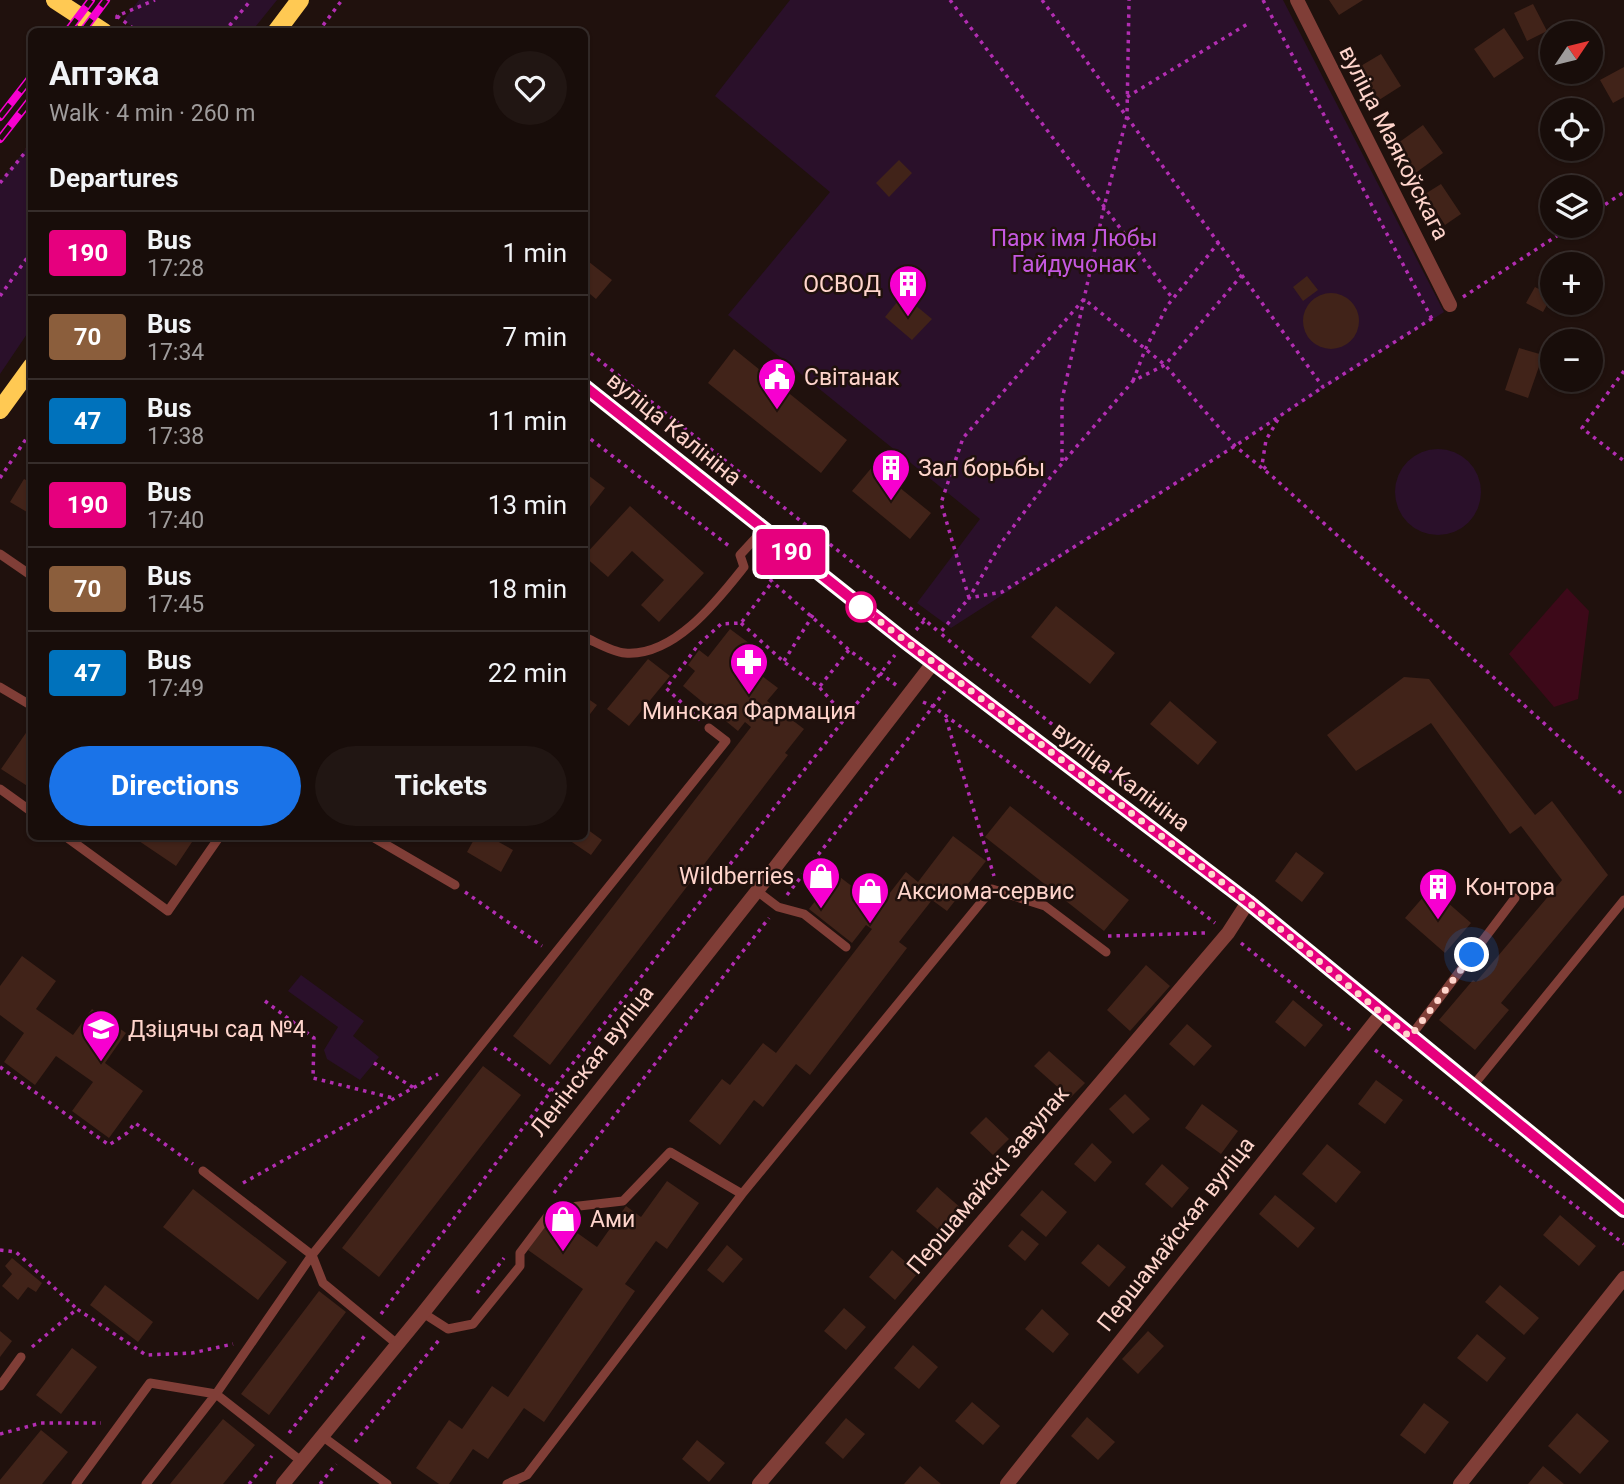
<!DOCTYPE html>
<meta charset="utf-8">
<style>
:root{--surface:#180d0a;--page:#211613;--text:#f1f3f6;--muted:#9f9c9c;--line:#362d2b;--accent:#1a73e8}
body{margin:0;font-family:Roboto,sans-serif;background:var(--page);color:var(--text);height:100vh;display:flex;flex-direction:column;font-size:26px;white-space:nowrap}
*{box-sizing:border-box;margin:0}
p{font-size:23px;color:var(--muted)}
.icon{flex:none;width:38px;height:38px;fill:none;stroke:currentColor;stroke-width:2;stroke-linecap:round;stroke-linejoin:round}
.map{position:relative;flex:1;overflow:hidden}
.drawer{position:absolute;left:28px;top:28px;width:560px;height:812px;display:flex;flex-direction:column;background:var(--surface);border-radius:10px;box-shadow:0 2px 5px #0004,0 0 0 2px var(--line)}
.drawer>*{flex:none}
.badge{padding:0 14px;border-radius:5px;font-size:24px;line-height:46px}
.needle{width:46px;rotate:55deg}
.tools{position:absolute;left:1540px;top:21px;display:grid;gap:14px}
.tools a{display:grid;place-items:center;width:63px;height:63px;border-radius:50%;background:var(--surface);box-shadow:0 2px 5px #0004,0 0 0 2px var(--line);font-size:35px}
.you{position:absolute;width:35px;height:35px;margin:-18px;border:5px solid #fff;border-radius:50%;background:#1a73e8;box-shadow:0 0 0 10px #1a73e833}
.map>.badge{position:absolute;translate:-50% -50%;box-shadow:0 0 0 4px #fff}
h2{padding:0 21px;font-size:26px;line-height:63px}
.round{display:grid;place-items:center;flex:none;width:74px;height:74px;border-radius:37px;background:var(--page)}
.head{display:flex;align-items:center;justify-content:space-between;height:119px;padding:0 21px}
h1{font-size:33px;font-weight:700;line-height:52px}
.action{display:flex;gap:14px;margin-top:auto;padding:14px 21px}
.action a{flex:1;height:80px;border-radius:42px;background:var(--accent);color:#fff;font-size:28px;font-weight:700;line-height:80px;text-align:center}
.action a+a{background:var(--page);color:var(--text)}
ul{padding:0;list-style:none}
li{display:flex;align-items:center;gap:21px;height:84px;padding:0 21px;border-top:2px solid var(--line)}
li div{flex:1}
li b{display:block;font-size:26px}
li em{font-style:normal}
li .badge{min-width:77px;font-weight:700;text-align:center}
.map>svg:first-child{display:block}
.green{fill:#2a102a}
.water{fill:#3d0919}
.building{fill:#412319}
.lines{fill:none;stroke-linecap:round;stroke-linejoin:round}
.path{stroke:#b22db2;stroke-width:3.5;stroke-dasharray:3.5 5;stroke-linecap:butt}
.service{stroke:#803e37;stroke-width:9}
.minor{stroke:#803e37;stroke-width:14}
.secondary{stroke:#ff7063;stroke-width:14}
.primary{stroke:#ffc953;stroke-width:18}
.rail-casing{stroke:#f700d0;stroke-width:8}
.rail{stroke:#20110d;stroke-width:5;stroke-dasharray:16;stroke-linecap:butt}
.line-casing{stroke:#fff;stroke-width:16}
.line{stroke:#e6007e;stroke-width:10}
.walk{stroke:#ffd5cc;stroke-width:7;stroke-dasharray:0 12.6}
.stop-dot{fill:#fff;stroke:#e6007e;stroke-width:3.5}
.labels{text-anchor:middle;dominant-baseline:central;stroke-width:5;stroke-linejoin:round;paint-order:stroke}
.street-label{font-size:23px;fill:#ffd5cc;stroke:#20110d}
.park-label{font-size:23px;fill:#c558df;stroke:#20110d}
.poi-label{font-size:23px;fill:#ffd5cc;stroke:#20110d;text-anchor:start}
</style>
<div class="map">
<svg width="1624" height="1484" viewBox="0 0 1624 1484">
<rect width="100%" height="100%" fill="#20110d"/>
<path class="green" d="M139,0H277L252,31L138,32L124,20Z
M790,0H1283L1444,312L951,628L917,603L980,519L728,315L830,192L715,96Z
M31,143V328L0,374V181Z
M1395 492a43 43 0 1 1 86 0a43 43 0 1 1-86 0Z
M301,975L364,1021L353,1036L379,1057L360,1080L327,1059L324,1050L338,1027L288,991Z"/>
<path class="water" d="M1567,588L1589,611L1578,699L1554,707L1509,654Z"/>
<path class="building" d="M1329,0H1363L1339,15Z
M1533,4L1547,31L1527,41L1514,13Z
M1504,28L1524,58L1494,78L1474,49Z
M1381,54L1401,86L1379,100L1359,67Z
M1624,67V97L1613,103L1600,80Z
M1423,125L1443,153L1414,174L1394,146Z
M899,160L912,173L889,197L876,183Z
M1441,184L1461,214L1445,225L1425,194Z
M584,258L612,280L596,299L584,289Z
M1307,276L1318,290L1303,301L1293,287Z
M1535,287L1552,296L1543,312L1526,303Z
M1303 321a28 28 0 1 1 56 0a28 28 0 1 1-56 0Z
M903,295L932,319L912,340L885,317Z
M1519,348L1543,355L1528,398L1505,390Z
M734,349L847,440L821,473L708,383Z
M873,466L931,513L910,539L852,491Z
M584,472L605,488L589,508L584,504Z
M24,479L32,483V515L10,502Z
M630,506L704,573L659,622L641,605L664,580L632,551L608,577L584,556Z
M1056,606L1115,653L1090,684L1031,637Z
M730,629L757,649L746,664L778,688L767,701L804,729L785,753L788,755L550,1065L513,1036L751,727L745,722L738,731L683,686L695,671L688,665L699,650L708,657Z
M648,659L670,676L629,726L607,709Z
M1404,677L1429,679L1535,815L1552,801L1608,875L1501,1003L1509,1010L1475,1050L1439,1020L1473,980L1476,982L1562,880L1521,826L1510,834L1431,723L1356,771L1327,735Z
M584,696L597,705L584,722Z
M1170,701L1217,742L1198,765L1150,724Z
M28,730L32,732V789L1,769Z
M1010,806L1129,900L1104,931L985,837Z
M584,827L602,840L591,855L569,840L571,836H584Z
M138,836H196L176,866L136,839Z
M476,836H488L513,850L501,872L467,852Z
M953,836L986,861L947,911L932,900L899,942L907,948L810,1075L796,1064L763,1107L754,1100L720,1145L689,1121L722,1079L730,1085L763,1043L776,1053L872,929L866,925L852,943L809,909L836,874L879,907L906,872L918,882Z
M1296,852L1324,873L1302,902L1275,881Z
M1431,888L1471,923L1445,953L1405,918Z
M22,956L56,981L36,1009L73,1035L92,1009L126,1033L105,1063L143,1091L109,1138L72,1111L93,1082L56,1056L35,1085L4,1062L24,1033L0,1015V986Z
M1146,965L1170,986L1130,1031L1107,1010Z
M1293,1000L1323,1025L1305,1047L1275,1022Z
M1187,1024L1212,1046L1194,1066L1169,1044Z
M1049,1051L1085,1083L1070,1098L1034,1066Z
M483,1066L521,1095L379,1277L342,1248Z
M1376,1080L1403,1100L1385,1124L1358,1104Z
M1125,1094L1150,1119L1133,1134L1109,1109Z
M1202,1104L1238,1131L1221,1154L1185,1128Z
M986,1117L1009,1139L993,1155L970,1133Z
M1092,1143L1112,1162L1095,1182L1074,1164Z
M1327,1144L1361,1172L1336,1203L1302,1174Z
M1162,1164L1189,1188L1172,1208L1145,1184Z
M667,1181L699,1203L667,1249L656,1241L625,1284L635,1291L544,1422L524,1408L488,1459L473,1449L449,1484H439L416,1468L449,1420L462,1429L492,1386L508,1397L583,1289L528,1250L552,1215L597,1247L626,1206L641,1217Z
M937,1187L962,1209L942,1233L916,1211Z
M193,1189L287,1262L258,1300L163,1227Z
M1042,1190L1067,1212L1046,1237L1020,1215Z
M1275,1195L1315,1228L1298,1248L1259,1214Z
M1560,1215L1596,1246L1579,1266L1543,1235Z
M1022,1230L1039,1244L1025,1261L1008,1246Z
M1098,1244L1126,1267L1109,1287L1081,1263Z
M727,1245L743,1259L723,1283L707,1270Z
M892,1250L918,1273L895,1300L869,1277Z
M12,1258L42,1283L36,1292L28,1287L18,1300L2,1286L12,1274L5,1266Z
M105,1285L153,1322L138,1342L90,1305Z
M1500,1285L1539,1318L1524,1335L1485,1302Z
M319,1291L346,1312L269,1415L241,1394Z
M844,1308L866,1327L846,1350L824,1331Z
M1042,1309L1069,1334L1053,1353L1025,1329Z
M0,1331L12,1341L0,1357Z
M1148,1331L1164,1346L1138,1374L1122,1359Z
M1477,1334L1506,1358L1487,1382L1457,1358Z
M913,1345L938,1367L919,1389L894,1368Z
M72,1348L97,1367L61,1414L36,1395Z
M972,1402L1000,1426L983,1445L955,1421Z
M1424,1403L1449,1422L1425,1454L1400,1435Z
M1577,1413L1609,1441L1580,1474L1548,1446Z
M1087,1417L1115,1442L1098,1460L1071,1436Z
M846,1418L865,1434L843,1459L825,1443Z
M223,1419L255,1445L223,1484H170Z
M41,1430L68,1452L42,1484H0V1480Z
M697,1440L725,1463L709,1482L682,1459Z
M920,1466L941,1484H904Z
M1543,1466L1564,1484H1528Z"/>
<g class="lines">
<path class="path" d="M950,0L1173,299
M1042,0L1323,387L1436,316
M1263,0L1432,319
M117,16L138,32
M117,19V16L155,0
M228,27L236,32
M224,32L251,0
M318,32L342,0
M1127,97L1249,23
M0,183L32,144
M1591,214L1624,192
M1242,275L1165,365L1133,381L1053,474L1001,543L969,598L1002,592L1235,446L1323,387
M0,296L32,251
M1463,297L1572,226
M584,348L925,620
M1624,371L1582,428L1624,461
M1133,381L1145,350L1167,306L1219,242
M584,434L729,546
M1062,461V400L1104,207L1127,116L1129,0
M1266,469L1262,465L1266,440L1280,416
M0,478L32,430
M757,568L849,650L896,685
M741,623L784,662L819,687L846,717
M916,630L925,620L940,633
M970,658L1151,804
M784,661L813,615
M964,665L970,658L940,633L969,598L941,503L963,438L1084,299L1165,365L1235,446L1273,477L1624,796
M820,686L849,650
M923,702L934,707L1018,769L1215,923
M946,719L994,876
M700,720L666,688L699,644L721,624L741,623L773,581
M465,892L542,946
M787,895L945,691
M1108,936L1205,933
M1241,943L1350,1030
M265,1001L314,1038L313,1078L393,1098
M494,1048L551,1091
M1375,1050L1624,1244
M374,1063L414,1088
M0,1067L109,1145L127,1133L135,1123L193,1164
M243,1183L438,1074
M554,1193L769,918
M0,1250L16,1252L77,1309
M477,1293L504,1258
M381,1314L551,1091L895,655
M32,1347L77,1309L146,1355L192,1353L233,1344
M289,1433L366,1334
M0,1434L41,1423H101
M355,1442L439,1340
M249,1484L272,1456
M320,1484L336,1464"/>
<path class="service" d="M0,554L32,576
M584,637C596,642 612,652 625,653C674,657 717,601 744,567L740,555L763,530
M0,687L32,706
M0,789L32,812
M65,836L168,911L220,836
M371,836L455,885
M757,891L778,907L804,914L846,947
M1410,1037L1515,898
M1472,1087L1624,900
M423,1313L448,1329L473,1324L520,1266V1253L553,1209L623,1201L670,1152L742,1194
M397,1344L323,1283L312,1255L726,741L709,728
M0,1386L21,1357
M322,1436L387,1484
M76,1484L150,1383L216,1394L301,1461
M146,1484L216,1394L312,1255L203,1171
M507,1484L527,1475L742,1194L992,889L1045,906L1106,952"/>
<path class="minor" d="M1297,0L1450,305
M283,1484L423,1313L757,891L933,663
M759,1484L1228,933L1248,902
M1007,1484L1382,1013
M1460,1484L1624,1278"/>
<path class="secondary" d="M584,386L906,642L1248,902L1624,1210"/>
<path class="primary" d="M55,0L104,32
M276,32L300,0
M0,410L32,366"/>
<defs>
<path id="rail" d="M67,32L91,0
M82,32L106,0
M0,117L32,76
M0,139L32,98"/>
</defs>
<use href="#rail" class="rail-casing"/>
<use href="#rail" class="rail"/>
</g>
<g class="lines">
<defs>
<path id="line" d="M584,386L906,642L1248,902L1624,1210"/>
</defs>
<use href="#line" class="line-casing"/>
<use href="#line" class="line"/>
<path class="walk" d="M861,607L1248,902L1410,1037L1472,955"/>
</g>
<defs>
<symbol id="building-pin" viewBox="-11 -11 22 30"><path d="M0 17L-7.5 6A9.5 9.5 0 1 1 7.5 6Z" fill="#f700d0" stroke="#20110d"/><path d="M-4-6H4V6H1V3H-1V6H-4ZM-2.5-4.3h1.7v1.8h-1.7ZM.8-4.3h1.7v1.8H.8ZM-2.5-1h1.7V.8h-1.7ZM.8-1h1.7V.8H.8Z" fill="#fff"/></symbol>
<symbol id="civic-pin" viewBox="-11 -11 22 30"><path d="M0 17L-7.5 6A9.5 9.5 0 1 1 7.5 6Z" fill="#f700d0" stroke="#20110d"/><path d="M-.6-6.5H3V-4.5H.6V-3L4-1V1h2V6H-6V1h2V-1L-.6-3ZM-1.2 2.5V6h2.4V2.5Z" fill="#fff"/></symbol>
<symbol id="pharmacy-pin" viewBox="-11 -11 22 30"><path d="M0 17L-7.5 6A9.5 9.5 0 1 1 7.5 6Z" fill="#f700d0" stroke="#20110d"/><path d="M-2-6h4v4h4v4h-4v4h-4v-4h-4v-4h4Z" fill="#fff"/></symbol>
<symbol id="shop-pin" viewBox="-11 -11 22 30"><path d="M0 17L-7.5 6A9.5 9.5 0 1 1 7.5 6Z" fill="#f700d0" stroke="#20110d"/><path d="M-5-2.5h2.3a2.7 3.5 0 0 1 5.4 0H5L5.5 6h-11ZM-1.5-2.5h3a1.5 2.3 0 0 0-3 0Z" fill="#fff"/></symbol>
<symbol id="school-pin" viewBox="-11 -11 22 30"><path d="M0 17L-7.5 6A9.5 9.5 0 1 1 7.5 6Z" fill="#f700d0" stroke="#20110d"/><path d="M0-5L7-2L0 1L-7-2ZM-4 1L0 2.5L4 1V4Q0 6-4 4Z" fill="#fff"/></symbol>
</defs>
<g fill-rule="evenodd">
<use href="#building-pin" x="886" y="262" width="44" height="60"/>
<use href="#civic-pin" x="755" y="355" width="44" height="60"/>
<use href="#building-pin" x="869" y="446" width="44" height="60"/>
<use href="#pharmacy-pin" x="727" y="640" width="44" height="60"/>
<use href="#shop-pin" x="799" y="854" width="44" height="60"/>
<use href="#building-pin" x="1416" y="865" width="44" height="60"/>
<use href="#shop-pin" x="848" y="869" width="44" height="60"/>
<use href="#school-pin" x="79" y="1007" width="44" height="60"/>
<use href="#shop-pin" x="541" y="1197" width="44" height="60"/>
</g>
<circle class="stop-dot" cx="861" cy="607" r="14"/>
<g class="labels">
<g class="street-label">
<text transform="translate(1394 143) rotate(63)">вуліца Маякоўскага</text>
<text transform="translate(674 429) rotate(39)">вуліца Калініна</text>
<text transform="translate(1121 777) rotate(37)">вуліца Калініна</text>
<text transform="translate(592 1061) rotate(-52)">Ленінская вуліца</text>
<text transform="translate(988 1180) rotate(-50)">Першамайскі завулак</text>
<text transform="translate(1176 1234) rotate(-52)">Першамайская вуліца</text>
</g>
<g class="park-label">
<text x="1074" y="238">Парк імя Любы<tspan x="1074" dy="26">Гайдучонак</tspan></text>
</g>
<g class="poi-label">
<text x="881" y="284" text-anchor="end">ОСВОД</text>
<text x="804" y="377">Світанак</text>
<text x="918" y="468">Зал борьбы</text>
<text x="749" y="711" text-anchor="middle">Минская Фармация</text>
<text x="794" y="876" text-anchor="end">Wildberries</text>
<text x="1465" y="887">Контора</text>
<text x="897" y="891">Аксиома-сервис</text>
<text x="128" y="1029">Дзіцячы сад №4</text>
<text x="590" y="1219">Ами</text>
</g>
</g>
</svg>
<div class="tools">
<a><svg class="needle" viewBox="-14 -14 28 28"><path d="M0-13l5 13h-10z" fill="#e53935"/><path d="M0 13l5-13h-10z" fill="#9f9c9c"/></svg></a>
<a><svg class="icon" aria-label="locate" viewBox="0 0 24 24"><circle cx="12" cy="12" r="6"/><path d="M12 2v4M12 18v4M2 12h4M18 12h4"/></svg></a>
<a><svg class="icon" aria-label="layers" viewBox="0 0 24 24"><path d="M12 4l9 5-9 5-9-5zM3 14l9 5 9-5"/></svg></a>
<a>+</a>
<a>−</a>
</div>
<div class="you" style="left:1472px;top:955px"></div>
<b class="badge" style="left:791px;top:552px;background:#e6007e;color:#fff">190</b>
<section class="drawer">
<div class="head"><div><h1>Аптэка</h1><p>Walk · 4 min · 260 m</p></div><a class="round"><svg class="icon" aria-label="heart" viewBox="0 0 24 24"><path d="M12 20l-8-8c-3-5 5-10 8-4 3-6 11-1 8 4z"/></svg></a></div>
<h2>Departures</h2>
<ul>
<li><span class="badge" style="background:#e6007e;color:#fff">190</span><div><b>Bus</b><p>17:28</p></div><em>1 min</em></li>
<li><span class="badge" style="background:#8b5e3c;color:#fff">70</span><div><b>Bus</b><p>17:34</p></div><em>7 min</em></li>
<li><span class="badge" style="background:#0072bc;color:#fff">47</span><div><b>Bus</b><p>17:38</p></div><em>11 min</em></li>
<li><span class="badge" style="background:#e6007e;color:#fff">190</span><div><b>Bus</b><p>17:40</p></div><em>13 min</em></li>
<li><span class="badge" style="background:#8b5e3c;color:#fff">70</span><div><b>Bus</b><p>17:45</p></div><em>18 min</em></li>
<li><span class="badge" style="background:#0072bc;color:#fff">47</span><div><b>Bus</b><p>17:49</p></div><em>22 min</em></li>
</ul>
<div class="action"><a>Directions</a><a>Tickets</a></div>
</section>
</div>
